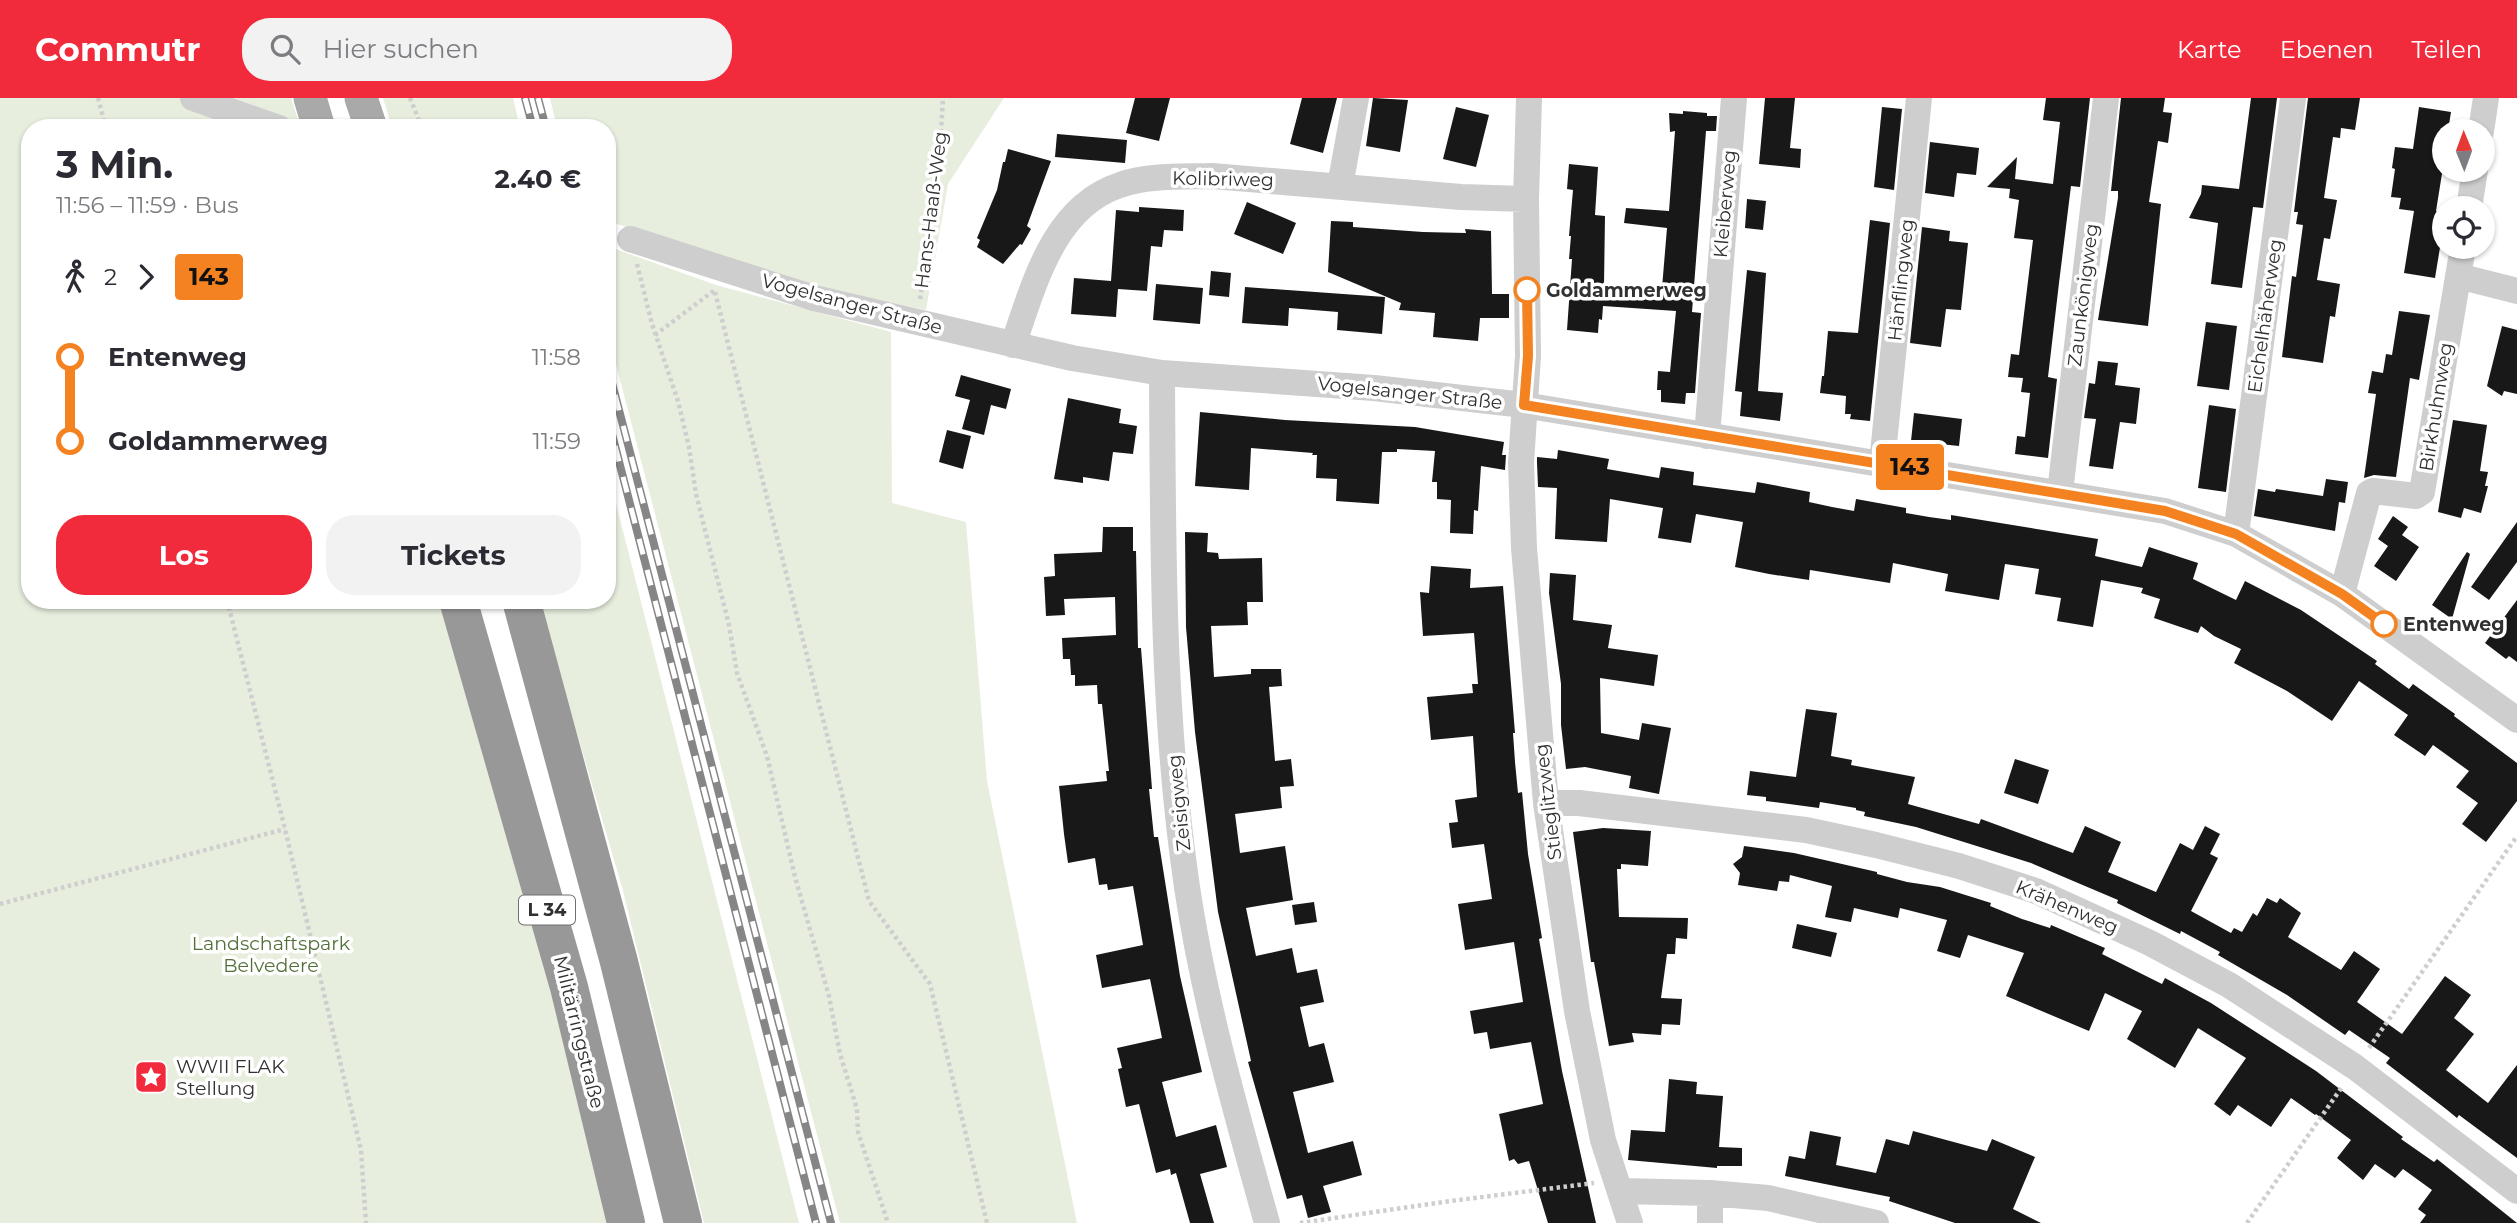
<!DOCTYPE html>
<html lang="de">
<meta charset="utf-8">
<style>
:root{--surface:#fff;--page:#f2f2f3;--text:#2b2b33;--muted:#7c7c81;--accent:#f12a3c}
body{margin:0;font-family:Montserrat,sans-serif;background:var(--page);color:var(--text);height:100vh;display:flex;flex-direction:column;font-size:26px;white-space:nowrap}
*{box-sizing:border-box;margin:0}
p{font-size:23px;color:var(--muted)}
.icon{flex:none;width:38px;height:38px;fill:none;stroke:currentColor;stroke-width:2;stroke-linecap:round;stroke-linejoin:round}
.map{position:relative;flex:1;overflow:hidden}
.sheet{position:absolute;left:21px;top:21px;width:595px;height:490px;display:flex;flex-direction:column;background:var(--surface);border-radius:28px;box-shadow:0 2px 5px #0004}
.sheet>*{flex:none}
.badge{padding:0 14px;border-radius:5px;font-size:24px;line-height:46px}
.needle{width:46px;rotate:359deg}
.fabs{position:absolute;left:2432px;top:21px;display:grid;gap:14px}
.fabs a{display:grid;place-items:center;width:63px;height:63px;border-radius:50%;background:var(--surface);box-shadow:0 2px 5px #0004;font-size:35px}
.map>.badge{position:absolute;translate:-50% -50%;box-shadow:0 0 0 4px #fff}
.legs{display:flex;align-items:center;gap:10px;height:77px;padding:0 35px;font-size:23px}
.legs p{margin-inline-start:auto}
.summary{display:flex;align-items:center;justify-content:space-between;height:119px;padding:0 35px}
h1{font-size:38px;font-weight:700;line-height:52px}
.cta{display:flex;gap:14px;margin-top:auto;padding:14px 35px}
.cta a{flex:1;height:80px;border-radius:28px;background:var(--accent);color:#fff;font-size:28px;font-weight:700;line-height:80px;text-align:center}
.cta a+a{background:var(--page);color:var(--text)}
ul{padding:0 35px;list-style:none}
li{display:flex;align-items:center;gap:24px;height:84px;font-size:26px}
li i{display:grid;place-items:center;width:10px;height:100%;margin:0 9px;background:currentColor}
li i::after{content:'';width:18px;height:18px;margin:-9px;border:5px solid;border-radius:50%;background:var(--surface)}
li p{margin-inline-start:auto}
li:first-child i{background:linear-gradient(#0000 50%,currentColor 0)}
li:last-child i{background:linear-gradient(currentColor 50%,#0000 0)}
header{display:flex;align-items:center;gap:42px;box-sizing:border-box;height:98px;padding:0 35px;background:var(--accent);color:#fff}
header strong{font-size:33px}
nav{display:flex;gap:38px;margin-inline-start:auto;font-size:24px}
.search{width:490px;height:63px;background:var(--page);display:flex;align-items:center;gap:18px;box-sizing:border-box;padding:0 24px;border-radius:28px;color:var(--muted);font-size:26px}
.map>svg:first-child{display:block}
.green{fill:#e7eede}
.building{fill:#181818}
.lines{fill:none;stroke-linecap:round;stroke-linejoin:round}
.path{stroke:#cecece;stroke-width:4.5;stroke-dasharray:3.5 3.5;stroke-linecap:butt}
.minor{stroke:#cecece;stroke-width:26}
.major{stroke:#a9a9a9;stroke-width:33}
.highway{stroke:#989898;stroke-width:38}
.rail-casing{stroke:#868686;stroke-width:8}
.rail{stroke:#fff;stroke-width:5;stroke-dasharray:16;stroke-linecap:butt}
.line-1-casing{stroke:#fff;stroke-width:16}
.line-1{stroke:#f58220;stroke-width:10}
.stop-1-dot{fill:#fff;stroke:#f58220;stroke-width:3.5}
.labels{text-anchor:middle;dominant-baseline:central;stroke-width:7;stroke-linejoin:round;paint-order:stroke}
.shield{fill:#fff;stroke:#6f6f6f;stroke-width:2}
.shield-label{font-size:18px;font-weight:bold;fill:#313131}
.street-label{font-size:19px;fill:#313131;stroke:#fff}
.stop-label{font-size:19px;font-weight:bold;fill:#313131;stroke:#fff;text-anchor:start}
.park-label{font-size:19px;fill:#54703a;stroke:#fff}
.poi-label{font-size:19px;fill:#313131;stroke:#fff;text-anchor:start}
</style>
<header>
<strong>Commutr</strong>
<div class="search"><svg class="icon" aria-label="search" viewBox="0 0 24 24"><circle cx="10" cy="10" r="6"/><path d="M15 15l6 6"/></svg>Hier suchen</div>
<nav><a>Karte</a><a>Ebenen</a><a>Teilen</a></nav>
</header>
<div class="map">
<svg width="2517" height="1125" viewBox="0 0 2517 1125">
<rect width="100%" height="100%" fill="#fff"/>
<path class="green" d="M0,0H291L301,30H30V502H451L619,1125H0Z
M383,0H513L520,30H392Z
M550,0H1004L948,86L926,212L820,189L607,123V30H557Z
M607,148L716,187L891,234L892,405L966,424L987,683L1077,1125H840L607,232Z
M607,370L799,1125H704L622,789L538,502H607Z"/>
<path class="building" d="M1135,0H1170L1159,43L1126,35Z
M1302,0H1337L1323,55L1290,46Z
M1373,0L1408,2L1400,54L1366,48Z
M1765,0H1795L1790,50L1801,51L1800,70L1759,66Z
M2046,0H2090L2080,89L2071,88L2059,185L2048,279L2057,281L2048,360L2015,356L2017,338L2025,339L2030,295L2021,294L2023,280L2008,279L2011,256L2019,257L2033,142L2014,140L2019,102L2009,100L2010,91L1987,89L2017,59L2015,81L2053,86L2060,24L2043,22Z
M2121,0H2165L2163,14L2172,15L2168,45L2158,43L2149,104L2161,106L2148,228L2098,222L2118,100V93H2111Z
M2251,0H2277L2263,110L2253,109L2242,190L2211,186L2218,125L2189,120L2201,96L2202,87L2239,91Z
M2308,0H2360L2355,32L2341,30L2340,40L2333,39L2324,100L2337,102L2330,141L2324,140L2317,182L2340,186L2335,219L2330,218L2323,265L2282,259L2292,178L2296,179L2303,127L2296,126L2298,114H2294Z
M1456,9L1489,17L1476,69L1443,61Z
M1882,9L1902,11L1894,92L1874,89Z
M2419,9L2451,14L2448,33H2445V57L2436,113L2445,115V119L2435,180L2404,175L2414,113L2399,111L2401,100L2391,99L2395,71L2392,70L2395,49L2413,51Z
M1683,13L1707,15V18H1717L1716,33H1706L1692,214L1701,215L1695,295H1686L1685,306L1661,304V292H1657L1658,273L1670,274L1676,213L1603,208L1602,222L1599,221L1598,235L1567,232L1572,161H1569L1571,138H1569L1573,92L1567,91L1569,66L1598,69L1595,117L1605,118L1604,187L1662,190L1667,130L1624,125L1626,110L1669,113L1675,33L1670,34L1669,15L1683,16Z
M1057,36L1127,42L1125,65L1055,59Z
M1930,44L1979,50L1976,77L1957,75L1954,99L1925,95Z
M1008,51L1051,63L1027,128L1031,131L1022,147L1020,146L1003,166L977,149L980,142L977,140L997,92L1003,64H1005Z
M1747,101L1766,103L1763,132L1745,130Z
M1247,104L1296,125L1283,156L1234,136Z
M1139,109L1184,112L1183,133L1164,132L1162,149L1151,148L1147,193L1118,191L1116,219L1071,216L1074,180L1111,183L1116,112L1139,114Z
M1870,122L1890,125L1870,323L1850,321L1851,316H1845L1846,298L1820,295L1822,278H1824L1828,233L1858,235Z
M1331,123L1353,124V129L1423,134L1466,135L1465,131L1491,133L1492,196H1509V220H1480L1478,243L1433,239L1435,215L1399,212L1401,205L1328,174Z
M1922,129L1950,133L1949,143L1968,145L1961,212L1946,211L1941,249L1910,245Z
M1747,172L1766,175L1758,293L1783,295L1780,323L1740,318L1742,294L1735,293Z
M1211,173L1231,175L1229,199L1209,197Z
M1156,186L1203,190L1200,226L1153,222Z
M1245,189L1385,199L1382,236L1337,232L1338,214L1289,210L1288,228L1242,225Z
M2399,213L2430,217L2419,282L2410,280L2396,379L2374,377L2364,380L2376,296L2368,295L2372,273L2383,275L2386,256L2392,257Z
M2206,224L2237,228L2229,292L2197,288Z
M2502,228L2517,232V296L2504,293L2502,298L2487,288Z
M2098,263L2118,265L2115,287L2140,290L2136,326L2120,324L2113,371L2089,368L2096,321L2084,320L2089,285L2095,286Z
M961,277L1011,291L1006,311L991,307L984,337L962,331L970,302L955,298Z
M1068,300L1121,311L1119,325L1137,328L1133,356L1113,354L1109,383L1083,379V385L1054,381Z
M2209,307L2236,311L2226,394L2198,390Z
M1200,314L1285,322L1415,329L1504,344L1502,357H1506L1505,372L1481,368L1478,413L1474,412L1473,436L1450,435L1451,402L1437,401V384H1432L1435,353L1397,351V354H1382L1379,406L1336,403L1337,381L1316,380L1317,357H1312L1313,355L1251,350L1249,392L1195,388Z
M1914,315L1962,321L1959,348L1911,343Z
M2453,322L2487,327L2480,373L2488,374L2485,388H2488L2481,415L2464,410L2461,420L2438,414Z
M947,332L971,338L963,371L939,364Z
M1558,352L1609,361L1607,371L1659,380L1661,369L1694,374L1693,387L1755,395L1757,384L1810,394L1809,404L1832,409L1854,413L1856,401L1906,410V415L1929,419L1951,422V417L2098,441L2095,458L2142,469L2149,449L2198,465L2193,481L2236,502L2245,483L2301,512L2377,563L2375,566L2409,591L2413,586L2455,616L2454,618L2517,665V703L2486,744L2462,726L2478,705L2456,689L2469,673L2433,647L2425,658L2394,637L2408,617L2359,583L2332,623L2287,593L2234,565L2241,551L2214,538L2201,528L2198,535L2154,520L2160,501L2141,495L2143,490L2101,482L2093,529L2057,523L2061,500L2035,496L2039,471L2005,466L1999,502L1945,493L1948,476L1893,465L1890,485L1810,472L1809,482L1769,476L1735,469L1743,424L1696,416L1691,445L1658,440L1663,410L1610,401L1607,444L1555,441L1557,390L1538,389L1537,365V359L1557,361Z
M2326,381L2348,384L2345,405L2339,404L2335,433L2254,418L2258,391L2275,394L2276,391L2323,398Z
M2393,418L2408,429L2402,437L2419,449L2396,483L2374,468L2388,448L2378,441Z
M2517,424V464L2489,502L2471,489Z
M1103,429H1133V453H1136L1138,550H1141L1152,691H1149L1154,739H1158L1180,878L1202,974L1162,984L1176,1039L1216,1027L1227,1069L1200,1076L1214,1125H1190L1176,1075L1171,1077L1170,1071L1156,1075L1139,1006L1126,1009L1118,971L1122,970L1117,950L1162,940L1150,881L1102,890L1096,857L1143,847L1133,788L1108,792L1107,786L1099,787L1095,760L1068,765L1064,736L1059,688L1107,683L1106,673H1109L1102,606H1098L1097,587L1075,588V577H1071L1070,561H1063L1062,540L1116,537L1115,499L1064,501L1065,517L1046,518L1044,479L1055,478L1054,456L1102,454Z
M1185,434L1208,435L1207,454L1218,455L1219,461L1262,460L1263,504H1247L1248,527L1211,528L1214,579L1251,576V571H1281L1282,588L1269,589L1275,663L1291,661L1294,688L1280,689L1282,710L1235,716L1240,755L1285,748L1293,802L1246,810L1256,858L1292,850L1297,875L1317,871L1324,904L1300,909L1309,949L1324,945L1334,984L1293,994L1308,1055L1353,1043L1362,1077L1323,1088L1331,1114L1308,1120L1302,1097L1287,1101L1248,964L1251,963L1218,814L1195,634L1186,529Z
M2467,454L2470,456L2452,521L2432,507Z
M1431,468L1471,471L1470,490L1503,488L1515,635H1513L1515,664L1518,695L1522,694L1528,756L1542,840L1539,841L1562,973L1596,1125H1548L1529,1063L1518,1066L1514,1061L1509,1063L1499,1016L1543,1006L1531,944L1490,951L1487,934L1474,936L1470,913L1523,904L1514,844L1465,852L1458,806L1492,801L1484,746L1452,750L1449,725L1458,724L1455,702L1477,699L1473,638L1431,642L1427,599L1473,595L1472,586H1478L1474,535L1423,538L1420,494L1429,495Z
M1550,475L1576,477L1573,522L1612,527L1608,550L1658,557L1654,588L1600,580L1601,635L1639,642L1642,625L1671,630L1659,696L1629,690L1631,678L1585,669L1566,671L1561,627V586L1549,495Z
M2517,502V564L2509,558L2506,561L2485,545Z
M1806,611L1837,615L1831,658L1852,662L1851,667L1915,679L1908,706L1979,726L1981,721L2073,755L2085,728L2121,744L2108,774L2156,794L2180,745L2193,752L2205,728L2220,736L2210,756L2218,760L2191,813L2231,835L2234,830L2242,834L2253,815L2257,818L2267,800L2277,805L2280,800L2301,815L2288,839L2341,872L2354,853L2380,871L2357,904L2402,936L2445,878L2471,897L2454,920L2474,936L2446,972L2488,1005L2517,967V1060L2459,1017L2457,1020L2446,1011L2386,965L2390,960L2349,932L2345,937L2287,897L2218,857L2220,854L2181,833L2180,836L2117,805L2118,802L2031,765L1916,729L1864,718L1865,714L1856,712V710L1820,704L1819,710L1766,703V699L1747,697L1750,673L1796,679Z
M2015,661L2049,672L2038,706L2004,695Z
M1603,730L1651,733L1648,768L1621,766V771H1617L1619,819L1688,820L1687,841L1676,840L1675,856H1667L1661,900L1682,901L1680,927L1662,926L1661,937L1632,935L1634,944L1609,948L1594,864H1591L1573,734Z
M1744,748L1794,755L1877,774V776L1907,784L1940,789L1991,805L1990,808L2022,821L2050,830L2051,827L2105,850L2102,856L2162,886L2165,880L2211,905L2316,973L2403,1039L2401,1041L2434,1064L2437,1061L2517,1125H2420L2426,1117L2418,1111L2432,1092L2403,1071L2395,1080L2375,1066L2363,1082L2337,1060L2351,1042L2316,1016L2315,1017L2291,1000L2271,1029L2238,1007L2230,1018L2214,1006L2246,960L2198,930L2175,970L2127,941L2142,913L2105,895L2089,933L2006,898L2024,855L1968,837L1960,860L1937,853L1947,822L1900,810L1898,820L1854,810L1851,824L1825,819L1832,788L1790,777L1789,784L1779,783L1777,793L1738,787L1740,775L1733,766L1742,759Z
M1314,804L1317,824L1295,827L1292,807Z
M1797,826L1837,835L1831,859L1792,850Z
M1669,981L1697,984L1696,996L1723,998L1719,1049L1742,1050V1068H1717V1070L1628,1062L1631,1032L1665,1034Z
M1810,1033L1841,1039L1836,1067L1876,1075L1886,1041L1909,1047L1913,1033L1987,1053L1992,1041L2035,1059L2013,1111L2041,1125H1955L1889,1103L1890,1099L1785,1078L1789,1058L1805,1061Z"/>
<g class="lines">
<path class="path" d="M98,0L106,30
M410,0L422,30
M637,166L652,226L678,303L689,349L696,396L729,527L737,575L767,658L795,779L829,898L840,956L857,1011L858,1034L888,1125
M715,194L869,803L930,886L987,1125
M920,201L939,70L943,0
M655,237L716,191
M227,502L285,731L361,1052L366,1125
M0,806L285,731
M2369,950L2517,738
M1300,1125L1443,1104L1594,1085
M2247,1125L2342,989"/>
<path class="minor" d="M193,0L279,30
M1529,0L1526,101L1528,258L1521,365L1524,450L1546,705L1577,913L1603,1042L1630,1125
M2481,33L2486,0
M1340,88L1356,0
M2469,110L2475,72
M630,141L814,200L1072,260L1162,275L1374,290L1524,307L2165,413L2236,436L2342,496L2517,622
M2458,178L2517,193
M1013,247C1034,187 1053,109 1120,87C1148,77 1182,79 1212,78L1461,99L1526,101
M1162,275C1163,446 1162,619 1187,789C1204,903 1236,1014 1267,1125
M1707,338L1734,0
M1882,365L1919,0
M2060,394L2106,0
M2236,436L2293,0
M2342,496L2369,395L2373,393L2416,398L2422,394L2463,149
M1546,705H1579L1806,732L1876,747L1959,768L2036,793L2150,845L2229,887L2355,969L2517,1093
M1620,1093L1710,1095L1768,1100L1876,1125
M1710,1125V1095"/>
<path class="major" d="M310,0L319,30
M361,0L371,30"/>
<path class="highway" d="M458,502L569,889L626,1125
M521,502L619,864L683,1125"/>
<defs>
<path id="rail" d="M525,0L533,30
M538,0L546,30
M607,266L831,1125
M607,317L816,1125"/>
</defs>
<use href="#rail" class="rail-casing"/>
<use href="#rail" class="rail"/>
</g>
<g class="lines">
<defs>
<path id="line-1" d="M1527,192L1528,258L1524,307L2165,413L2236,436L2342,496L2384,526"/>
</defs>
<use href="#line-1" class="line-1-casing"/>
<use href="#line-1" class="line-1"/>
</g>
<defs>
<symbol id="sight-square" viewBox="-11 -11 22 22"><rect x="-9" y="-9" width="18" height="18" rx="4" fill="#f12a3c" stroke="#fff"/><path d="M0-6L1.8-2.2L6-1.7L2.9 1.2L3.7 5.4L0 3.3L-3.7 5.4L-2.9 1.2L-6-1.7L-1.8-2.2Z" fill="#fff"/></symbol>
</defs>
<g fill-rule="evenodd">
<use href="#sight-square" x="132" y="960" width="38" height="38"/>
</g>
<g class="stop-1-dot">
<circle cx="1527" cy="192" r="12"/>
<circle cx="2384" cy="526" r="12"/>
</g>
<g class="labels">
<rect class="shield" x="519" y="797.5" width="56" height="29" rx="5"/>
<g class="shield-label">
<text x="547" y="812">L 34</text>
</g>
<g class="street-label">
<text transform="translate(1223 81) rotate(1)">Kolibriweg</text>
<text transform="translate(1725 106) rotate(-85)">Kleiberweg</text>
<text transform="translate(931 112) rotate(-83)">Hans-Haaß-Weg</text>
<text transform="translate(1901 182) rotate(-84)">Hänflingweg</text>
<text transform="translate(2083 197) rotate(-83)">Zaunkönigweg</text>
<text transform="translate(852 206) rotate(15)">Vogelsanger Straße</text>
<text transform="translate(2265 218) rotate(-82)">Eichelhäherweg</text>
<text transform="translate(1410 295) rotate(6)">Vogelsanger Straße</text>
<text transform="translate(2436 309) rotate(-81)">Birkhuhnweg</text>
<text transform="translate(1548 704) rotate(-97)">Stieglitzweg</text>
<text transform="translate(1179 705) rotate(-96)">Zeisigweg</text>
<text transform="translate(2067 809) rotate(23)">Krähenweg</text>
<text transform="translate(579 934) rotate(76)">Militärringstraße</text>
</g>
<g class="stop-label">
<text x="1546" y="192">Goldammerweg</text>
<text x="2403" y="526">Entenweg</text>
</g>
<g class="park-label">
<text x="271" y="845">Landschaftspark<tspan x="271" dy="22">Belvedere</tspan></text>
</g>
<g class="poi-label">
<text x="176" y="968">WWII FLAK<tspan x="176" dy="22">Stellung</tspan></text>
</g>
</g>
</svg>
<div class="fabs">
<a><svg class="needle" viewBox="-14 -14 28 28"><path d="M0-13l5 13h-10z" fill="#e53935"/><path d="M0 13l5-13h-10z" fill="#7c7c81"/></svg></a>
<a><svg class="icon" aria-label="locate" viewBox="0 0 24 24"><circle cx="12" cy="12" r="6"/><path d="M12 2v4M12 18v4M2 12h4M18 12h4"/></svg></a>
</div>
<b class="badge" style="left:1910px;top:369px;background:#f58220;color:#111">143</b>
<section class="sheet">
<div class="summary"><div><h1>3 Min.</h1><p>11:56 – 11:59 · Bus</p></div><b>2.40 €</b></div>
<div class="legs"><svg class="icon" aria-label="walk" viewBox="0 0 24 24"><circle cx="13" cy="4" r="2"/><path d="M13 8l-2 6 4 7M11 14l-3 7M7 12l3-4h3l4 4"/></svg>2<svg class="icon" aria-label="forward" viewBox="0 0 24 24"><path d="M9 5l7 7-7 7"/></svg><b class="badge" style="background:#f58220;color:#111">143</b></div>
<ul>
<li><i style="color:#f58220"></i><b>Entenweg</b><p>11:58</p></li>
<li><i style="color:#f58220"></i><b>Goldammerweg</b><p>11:59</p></li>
</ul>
<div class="cta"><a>Los</a><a>Tickets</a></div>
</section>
</div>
